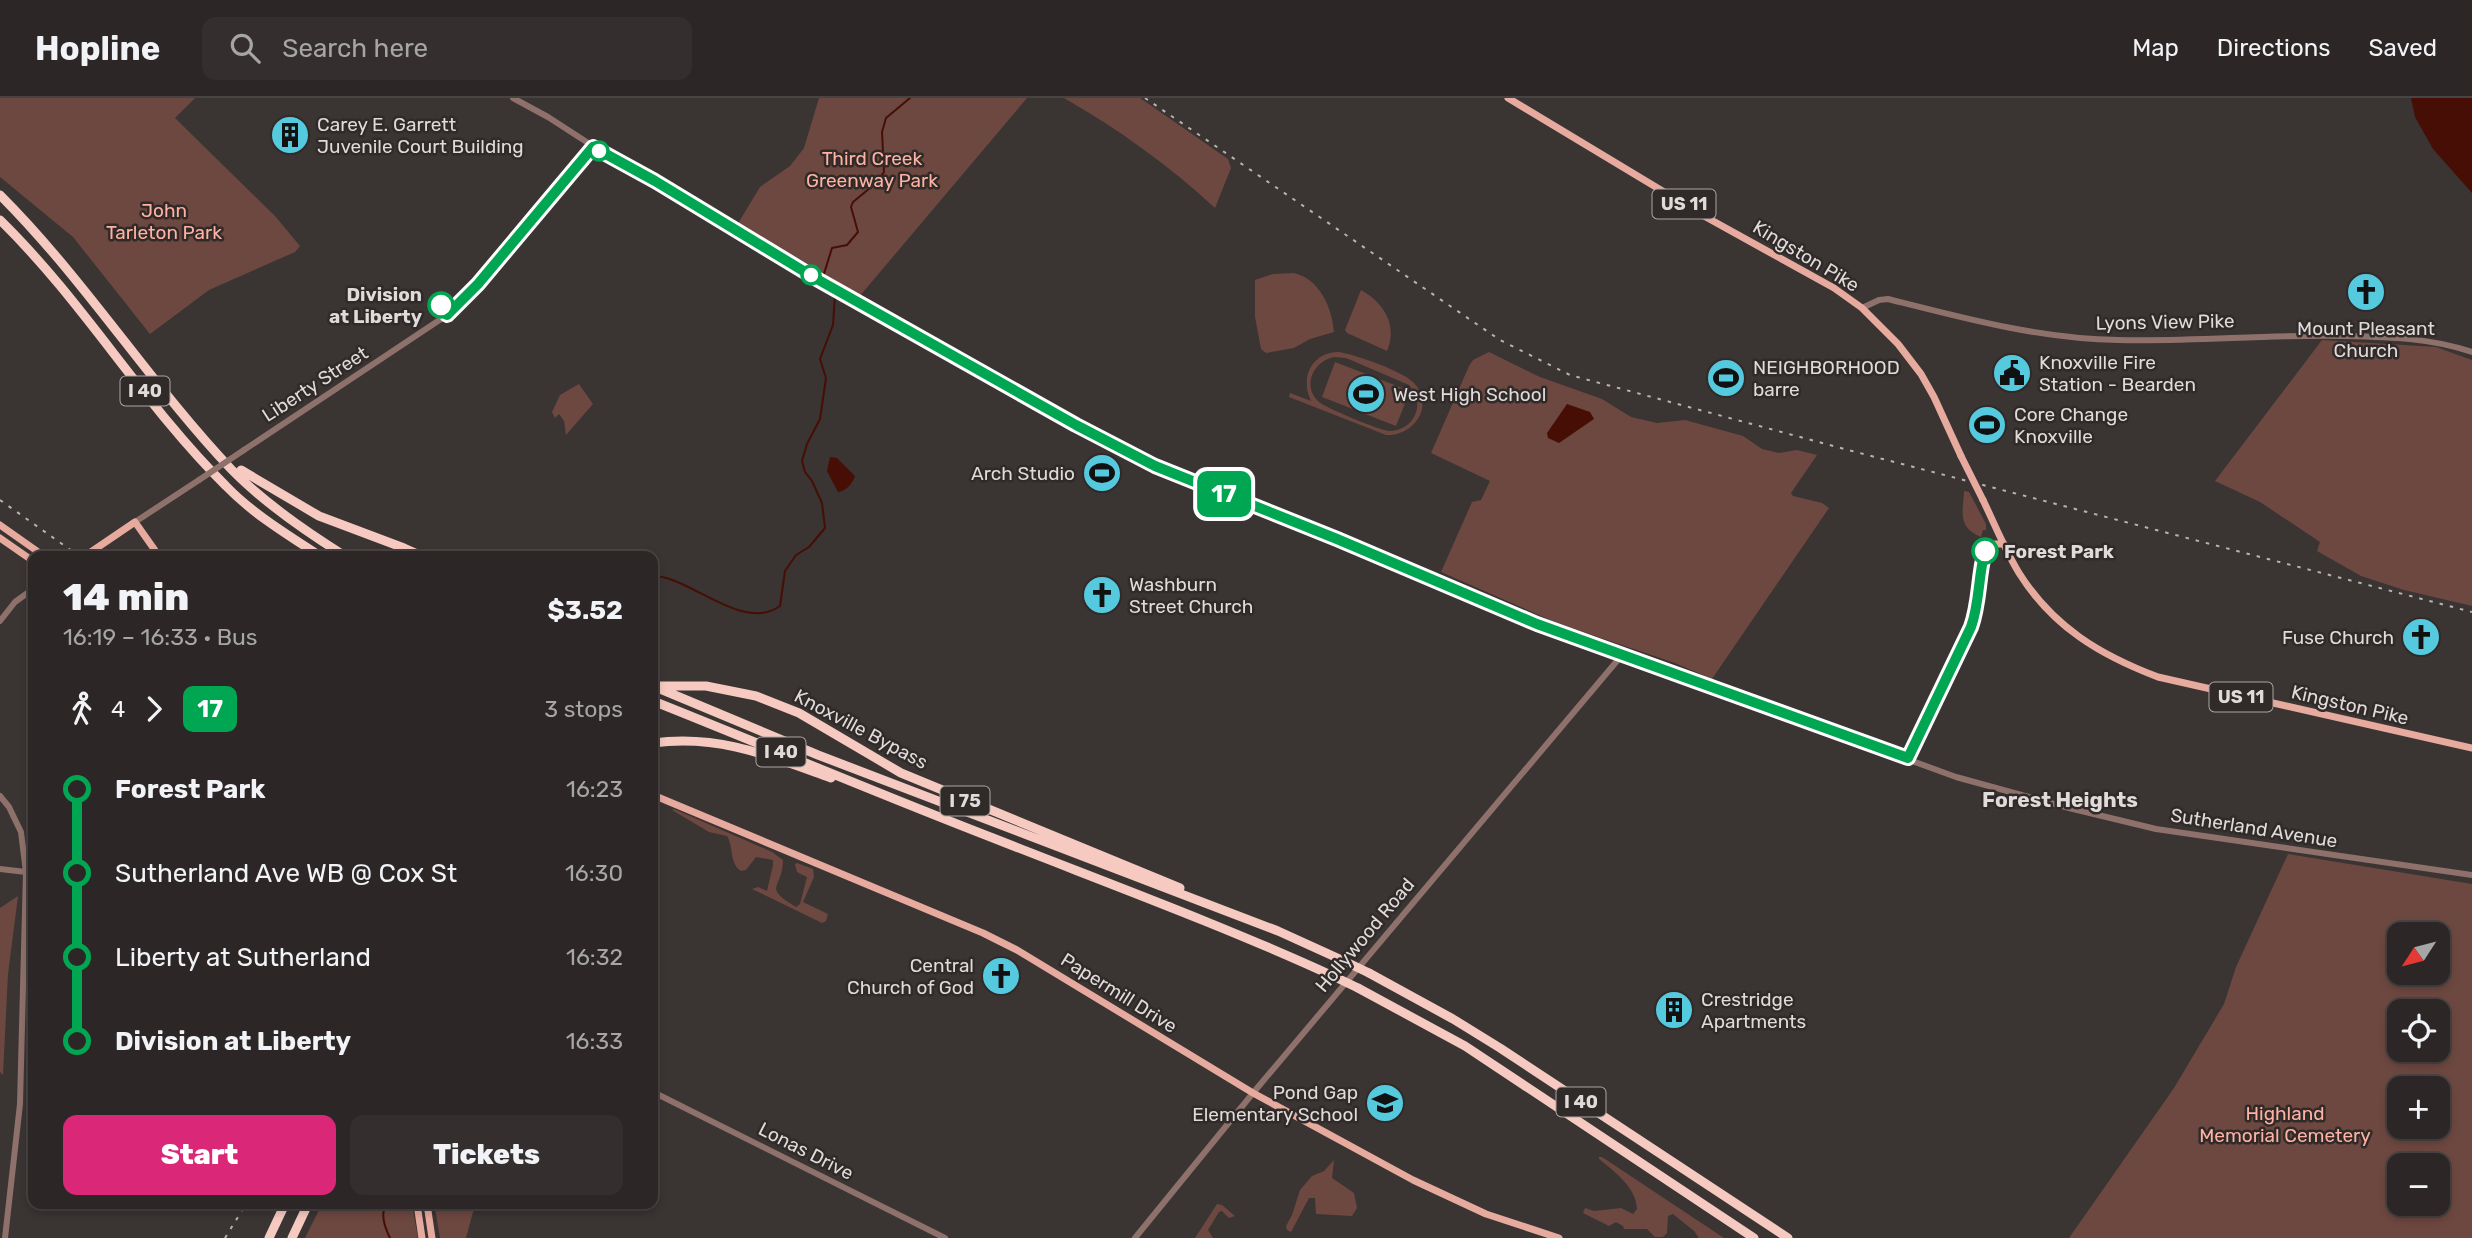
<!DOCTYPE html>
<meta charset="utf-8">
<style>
:root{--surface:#2c2726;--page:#342f2e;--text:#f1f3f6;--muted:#a6a5a7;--line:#484443;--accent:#db2777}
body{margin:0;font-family:Rubik,sans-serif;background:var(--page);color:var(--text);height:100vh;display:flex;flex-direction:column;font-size:26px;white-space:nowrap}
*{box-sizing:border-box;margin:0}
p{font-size:23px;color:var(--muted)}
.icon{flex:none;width:38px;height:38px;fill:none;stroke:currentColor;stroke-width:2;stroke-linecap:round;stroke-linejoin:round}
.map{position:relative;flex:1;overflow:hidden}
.panel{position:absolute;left:28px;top:453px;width:630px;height:658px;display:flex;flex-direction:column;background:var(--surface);border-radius:14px;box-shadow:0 4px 10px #0003,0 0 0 2px var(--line)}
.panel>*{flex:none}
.badge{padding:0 14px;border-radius:10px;font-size:24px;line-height:46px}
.needle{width:46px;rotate:234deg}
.buttons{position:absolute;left:2387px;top:824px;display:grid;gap:14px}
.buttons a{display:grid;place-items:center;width:63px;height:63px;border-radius:14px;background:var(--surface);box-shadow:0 4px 10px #0003,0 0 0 2px var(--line);font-size:35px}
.map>.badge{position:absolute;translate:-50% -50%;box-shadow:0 0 0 4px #fff}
.legs{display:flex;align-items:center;gap:10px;height:77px;padding:0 35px;font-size:23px}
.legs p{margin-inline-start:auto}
.head{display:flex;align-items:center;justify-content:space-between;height:119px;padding:0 35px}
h1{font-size:38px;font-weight:800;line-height:52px}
.button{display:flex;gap:14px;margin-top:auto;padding:14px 35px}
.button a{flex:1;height:80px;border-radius:14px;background:var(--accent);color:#fff;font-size:28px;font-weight:800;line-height:80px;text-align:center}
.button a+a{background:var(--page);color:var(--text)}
ul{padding:0 35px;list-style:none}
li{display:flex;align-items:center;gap:24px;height:84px;font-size:26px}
li i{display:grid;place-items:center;width:10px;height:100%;margin:0 9px;background:currentColor}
li i::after{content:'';width:18px;height:18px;margin:-9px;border:5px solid;border-radius:50%;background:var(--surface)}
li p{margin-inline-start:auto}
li:first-child i{background:linear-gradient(#0000 50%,currentColor 0)}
li:last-child i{background:linear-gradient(currentColor 50%,#0000 0)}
header{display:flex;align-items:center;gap:42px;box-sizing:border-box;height:98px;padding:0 35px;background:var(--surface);border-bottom:2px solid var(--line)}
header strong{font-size:33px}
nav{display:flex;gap:38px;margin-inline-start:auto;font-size:24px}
.search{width:490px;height:63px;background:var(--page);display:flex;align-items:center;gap:18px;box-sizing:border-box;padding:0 24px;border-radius:14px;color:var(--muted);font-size:26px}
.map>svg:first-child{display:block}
.green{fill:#6d4840;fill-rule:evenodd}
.water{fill:#470e06}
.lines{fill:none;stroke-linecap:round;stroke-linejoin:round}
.stream{stroke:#470e06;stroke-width:2}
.minor{stroke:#8f716b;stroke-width:6}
.major{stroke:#e7aa9e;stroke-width:7}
.highway{stroke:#f6cac0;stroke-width:9}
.rail{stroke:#b7b3b2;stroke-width:2;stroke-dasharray:3.5 7;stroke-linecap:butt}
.minor-bridge{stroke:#8f716b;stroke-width:6}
.major-bridge{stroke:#e7aa9e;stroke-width:7}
.highway-bridge{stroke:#f6cac0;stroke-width:9}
.line-1-casing{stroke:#fff;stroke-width:16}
.line-1{stroke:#00a651;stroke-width:10}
.stop-1-dot{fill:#fff;stroke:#00a651;stroke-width:3.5}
.labels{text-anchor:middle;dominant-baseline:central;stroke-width:5;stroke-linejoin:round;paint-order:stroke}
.shield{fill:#302a29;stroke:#aaa6a5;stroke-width:2}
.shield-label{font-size:18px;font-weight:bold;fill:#dfdbda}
.poi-label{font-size:19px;fill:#dfdbda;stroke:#302a29;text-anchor:start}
.park-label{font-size:19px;fill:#ffb1a2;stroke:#302a29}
.street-label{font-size:19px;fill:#dfdbda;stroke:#302a29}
.stop-label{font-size:19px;font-weight:bold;fill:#dfdbda;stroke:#302a29;text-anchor:end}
.neighbourhood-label{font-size:21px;font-weight:bold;fill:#dfdbda;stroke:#302a29}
</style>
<header>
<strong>Hopline</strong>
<div class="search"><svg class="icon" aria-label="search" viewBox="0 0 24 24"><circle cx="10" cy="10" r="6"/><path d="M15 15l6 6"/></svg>Search here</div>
<nav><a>Map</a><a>Directions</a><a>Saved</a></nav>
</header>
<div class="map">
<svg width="2472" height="1140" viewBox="0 0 2472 1140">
<rect width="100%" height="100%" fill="#3a3433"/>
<path class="green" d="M0,0H195L175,20L275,118L300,148L295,154L209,192L150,236L73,139L0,79Z
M819,0H1027L859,199L737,127L760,89L790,68L804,50Z
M1064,0H1140L1228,61L1231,70L1215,110C1170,68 1118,31 1064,0Z
M1294,175C1320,181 1332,210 1334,234L1310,241L1294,250L1266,255L1261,251L1255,219V182L1273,176Z
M1361,192C1384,205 1398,227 1387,253L1347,235L1345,232Z
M2322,242L2436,249L2472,262V508L2404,492L2361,478L2317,453L2320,444L2260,404L2215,383Z
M1338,254C1354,256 1403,273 1414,285C1435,308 1414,338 1386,337L1289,299L1290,295L1311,303C1300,280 1311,255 1338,254ZM1334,259L1346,260L1409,287C1416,295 1420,306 1415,317C1411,327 1400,333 1389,333C1379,332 1326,310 1319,304C1301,288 1314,263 1334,259Z
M1489,254L1540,279L1602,301L1631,319L1657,325L1685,322L1743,338L1762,351L1779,355L1797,352L1817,357L1791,395L1793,398L1822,405L1829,410L1712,581L1675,565L1557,525L1441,474L1472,404L1481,402L1490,383L1431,355L1469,268L1473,262Z
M1335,264L1410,293L1396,328L1322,299Z
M579,286L593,306L566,337L564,323L559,316L555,320L552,314L560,297Z
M1964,393L1969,394L1986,426V432H1983L1981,439C1957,429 1963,414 1964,393Z
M674,711L772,754L783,762C783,791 761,788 796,809L800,806L807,779L797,774L795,766L797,765L813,771L814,779L803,804L828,816L826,823L822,825L752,791L758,789L767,793L773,767V762L756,759L746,772L741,773C729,765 734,749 727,738L709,734L672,712Z
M2288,756L2472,786V1140H2069L2174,990L2224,906L2236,869ZM2399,836H2438V875H2399ZM2399,914H2438V952H2399ZM2399,990H2438V1029H2399ZM2399,1068H2438V1106H2399Z
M18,798L8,876L3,977L0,974V810Z
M1599,1059H1602L1724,1140H1699L1694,1133L1673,1116L1668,1118L1667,1135L1663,1139H1655L1647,1131H1624L1623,1128L1616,1124L1609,1128L1583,1115L1585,1110L1594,1113L1621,1110L1633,1116L1637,1111C1636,1089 1615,1074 1599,1061Z
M1334,1062L1332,1080L1354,1095L1357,1110L1352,1118L1316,1116L1315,1100H1309L1291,1134L1287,1132L1286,1128L1292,1117L1300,1092L1312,1078L1324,1073Z
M322,1106H412L418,1140H305Z
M439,1106H480L473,1114L466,1140H440L435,1110Z
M1217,1106L1222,1107L1235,1118L1229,1120L1222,1113L1219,1114L1208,1132L1213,1140H1195Z"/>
<path class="water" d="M2411,0H2472V95L2433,51L2415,19Z
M1567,306L1590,314L1594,321L1559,345L1548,340L1547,335Z
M830,359L837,360L855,378C853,385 845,394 838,394L827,373Z"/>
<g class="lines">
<path class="stream" d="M823,179L832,150L847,147L858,134L851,109L853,104L876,85L884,74L882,34L886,20L910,0
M653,478C690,478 742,535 780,508L785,473L796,457L809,449L825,430L822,405L812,383L805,374L802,363L807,346L820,321L826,280L820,261L833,227L835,197L823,188
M386,1106C380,1116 385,1130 390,1140"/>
<path class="minor" d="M513,0L548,19L616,63L655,83L815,180L1131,356L1171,375L1337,441L1537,526L1956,679L2069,710L2156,731L2472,777
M1862,210L1879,202L1888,201C1963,220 2040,241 2118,242C2194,244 2270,236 2346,238C2389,239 2431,240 2472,254
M244,352L447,217L478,186L593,49
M135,424L199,382
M0,523L15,504L33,491
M0,698L9,709L21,734L26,774L20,1006L5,1140
M0,771L26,774
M653,994L945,1140
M1135,1140L1253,995L1622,557"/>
<path class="major" d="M1508,0L1704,118L1834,190L1862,210L1898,246L1921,276L1934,299L1961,358
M1983,402C1995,427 2005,452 2019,475C2053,529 2100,557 2158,579L2472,650
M0,427L44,458
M0,440L33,463
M1985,453L1995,446H2004
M85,458L135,424L159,458
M653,697L983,835L1017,852L1253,995L1413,1082L1486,1116L1559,1140
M417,1106L422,1140
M427,1106L432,1140"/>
<path class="highway" d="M0,97C85,182 149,284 231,371C264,405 305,433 345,458
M0,122C84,204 143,306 226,388C253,416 288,437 320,458
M241,372L319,418L404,450L422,458
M653,588L818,657L1278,833L1344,863
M657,588H706L756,598L799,615L901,675L1180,790
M653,603C766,648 879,696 993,740C1107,785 1222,827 1333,878
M653,645C719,636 770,658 831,680
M1369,875L1453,921L1500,950L1788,1140
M1358,890L1465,948L1754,1140
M269,1140L285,1106
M292,1140L308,1106"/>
<path class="rail" d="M1145,0L1500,242L1570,277L1852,353L2472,514
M0,402L79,458
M225,1140L246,1106"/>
<path class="minor-bridge" d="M199,382L244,352"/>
<path class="major-bridge" d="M1961,358L1983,402"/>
<path class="highway-bridge" d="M1344,863L1369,875
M1333,878L1358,890"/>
</g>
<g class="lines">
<defs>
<path id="line-1" d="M441,207L447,217L478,186L593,49L655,83L815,180L1076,327L1155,368L1337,441L1537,526L1908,660L1971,529C1980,504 1978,478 1985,453"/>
</defs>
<use href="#line-1" class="line-1-casing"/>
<use href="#line-1" class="line-1"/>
</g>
<defs>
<symbol id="building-disc" viewBox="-11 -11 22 22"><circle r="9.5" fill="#55cadf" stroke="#302a29"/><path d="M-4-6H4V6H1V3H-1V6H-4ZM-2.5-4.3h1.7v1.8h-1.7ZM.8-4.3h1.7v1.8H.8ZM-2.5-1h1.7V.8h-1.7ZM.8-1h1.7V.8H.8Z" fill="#111"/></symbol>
<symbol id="church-disc" viewBox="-11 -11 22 22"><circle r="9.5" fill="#55cadf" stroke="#302a29"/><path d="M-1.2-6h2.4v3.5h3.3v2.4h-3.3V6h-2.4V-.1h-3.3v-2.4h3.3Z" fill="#111"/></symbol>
<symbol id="civic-disc" viewBox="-11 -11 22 22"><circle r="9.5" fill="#55cadf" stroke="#302a29"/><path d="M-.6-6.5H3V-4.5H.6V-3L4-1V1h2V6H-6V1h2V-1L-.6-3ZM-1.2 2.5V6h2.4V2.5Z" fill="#111"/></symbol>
<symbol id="stadium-disc" viewBox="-11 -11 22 22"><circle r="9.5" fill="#55cadf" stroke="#302a29"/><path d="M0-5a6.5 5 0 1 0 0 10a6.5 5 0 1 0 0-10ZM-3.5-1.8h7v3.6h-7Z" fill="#111"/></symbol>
<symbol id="school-disc" viewBox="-11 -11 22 22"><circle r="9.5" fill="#55cadf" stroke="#302a29"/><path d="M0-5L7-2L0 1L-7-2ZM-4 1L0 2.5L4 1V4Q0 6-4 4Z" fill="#111"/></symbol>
</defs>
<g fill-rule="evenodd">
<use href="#building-disc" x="268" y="15" width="44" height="44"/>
<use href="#church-disc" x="2344" y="172" width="44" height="44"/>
<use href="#civic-disc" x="1990" y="253" width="44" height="44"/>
<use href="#stadium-disc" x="1704" y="258" width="44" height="44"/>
<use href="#stadium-disc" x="1344" y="274" width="44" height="44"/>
<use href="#stadium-disc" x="1965" y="305" width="44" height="44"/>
<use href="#stadium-disc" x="1080" y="353" width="44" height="44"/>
<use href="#church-disc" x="1080" y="475" width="44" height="44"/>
<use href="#church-disc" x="2399" y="517" width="44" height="44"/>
<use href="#church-disc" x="979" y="856" width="44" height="44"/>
<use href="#building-disc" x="1652" y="890" width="44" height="44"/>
<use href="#school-disc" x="1363" y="983" width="44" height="44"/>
</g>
<g class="stop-1-dot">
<circle cx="599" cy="53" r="9"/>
<circle cx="811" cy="177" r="9"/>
<circle cx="441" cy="207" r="12"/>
<circle cx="1985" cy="453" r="12"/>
</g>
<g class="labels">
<g class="shield">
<rect x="1652.5" y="91.5" width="63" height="29" rx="5"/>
<rect x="120.5" y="278.5" width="49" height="29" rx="5"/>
<rect x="2209.5" y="584.5" width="63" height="29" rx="5"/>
<rect x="756.5" y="639.5" width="49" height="29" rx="5"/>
<rect x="940.5" y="688.5" width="49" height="29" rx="5"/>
<rect x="1556.5" y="989.5" width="49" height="29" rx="5"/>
</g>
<g class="shield-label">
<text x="1684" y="106">US 11</text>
<text x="145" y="293">I 40</text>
<text x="2241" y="599">US 11</text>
<text x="781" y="654">I 40</text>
<text x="965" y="703">I 75</text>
<text x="1581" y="1004">I 40</text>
</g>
<g class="poi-label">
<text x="317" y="26">Carey E. Garrett<tspan x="317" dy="22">Juvenile Court Building</tspan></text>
<text x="2366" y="230" text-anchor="middle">Mount Pleasant<tspan x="2366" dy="22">Church</tspan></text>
<text x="2039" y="264">Knoxville Fire<tspan x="2039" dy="22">Station - Bearden</tspan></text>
<text x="1753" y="269">NEIGHBORHOOD<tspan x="1753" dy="22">barre</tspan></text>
<text x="1393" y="296">West High School</text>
<text x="2014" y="316">Core Change<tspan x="2014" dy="22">Knoxville</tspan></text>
<text x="1075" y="375" text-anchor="end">Arch Studio</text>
<text x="1129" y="486">Washburn<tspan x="1129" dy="22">Street Church</tspan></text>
<text x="2394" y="539" text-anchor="end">Fuse Church</text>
<text x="974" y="867" text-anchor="end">Central<tspan x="974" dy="22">Church of God</tspan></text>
<text x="1701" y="901">Crestridge<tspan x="1701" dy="22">Apartments</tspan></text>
<text x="1358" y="994" text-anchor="end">Pond Gap<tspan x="1358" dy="22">Elementary School</tspan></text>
</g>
<g class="park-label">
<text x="872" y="60">Third Creek<tspan x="872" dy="22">Greenway Park</tspan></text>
<text x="164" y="112">John<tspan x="164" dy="22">Tarleton Park</tspan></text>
<text x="2285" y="1015">Highland<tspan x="2285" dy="22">Memorial Cemetery</tspan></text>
</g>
<g class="street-label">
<text transform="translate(1806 158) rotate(31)">Kingston Pike</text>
<text transform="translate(2165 224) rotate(-1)">Lyons View Pike</text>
<text transform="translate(315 286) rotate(-33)">Liberty Street</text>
<text transform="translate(2350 607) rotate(13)">Kingston Pike</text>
<text transform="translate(861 631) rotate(28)">Knoxville Bypass</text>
<text transform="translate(2254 730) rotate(9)">Sutherland Avenue</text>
<text transform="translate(1365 837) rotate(-50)">Hollywood Road</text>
<text transform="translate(1119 895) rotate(32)">Papermill Drive</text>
<text transform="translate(806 1053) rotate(27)">Lonas Drive</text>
</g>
<g class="stop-label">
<text x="422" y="196">Division<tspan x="422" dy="22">at Liberty</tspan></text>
<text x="2004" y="453" text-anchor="start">Forest Park</text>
</g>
<g class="neighbourhood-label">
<text x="2060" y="701">Forest Heights</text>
</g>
</g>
</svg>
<div class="buttons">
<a><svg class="needle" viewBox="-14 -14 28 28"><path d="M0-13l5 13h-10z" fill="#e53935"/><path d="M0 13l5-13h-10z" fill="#a6a5a7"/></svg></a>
<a><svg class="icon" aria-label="locate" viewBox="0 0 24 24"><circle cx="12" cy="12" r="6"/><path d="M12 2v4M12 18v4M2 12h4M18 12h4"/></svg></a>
<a>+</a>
<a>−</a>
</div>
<b class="badge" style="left:1224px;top:396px;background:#00a651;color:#fff">17</b>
<section class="panel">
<div class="head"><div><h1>14 min</h1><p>16:19 – 16:33 · Bus</p></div><b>$3.52</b></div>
<div class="legs"><svg class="icon" aria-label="walk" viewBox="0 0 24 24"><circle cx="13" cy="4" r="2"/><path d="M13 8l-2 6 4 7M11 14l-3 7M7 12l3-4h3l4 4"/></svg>4<svg class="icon" aria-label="forward" viewBox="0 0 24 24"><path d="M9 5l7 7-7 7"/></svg><b class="badge" style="background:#00a651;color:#fff">17</b><p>3 stops</p></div>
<ul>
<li><i style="color:#00a651"></i><b>Forest Park</b><p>16:23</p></li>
<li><i style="color:#00a651"></i><span>Sutherland Ave WB @ Cox St</span><p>16:30</p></li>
<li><i style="color:#00a651"></i><span>Liberty at Sutherland</span><p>16:32</p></li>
<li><i style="color:#00a651"></i><b>Division at Liberty</b><p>16:33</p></li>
</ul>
<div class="button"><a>Start</a><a>Tickets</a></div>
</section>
</div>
